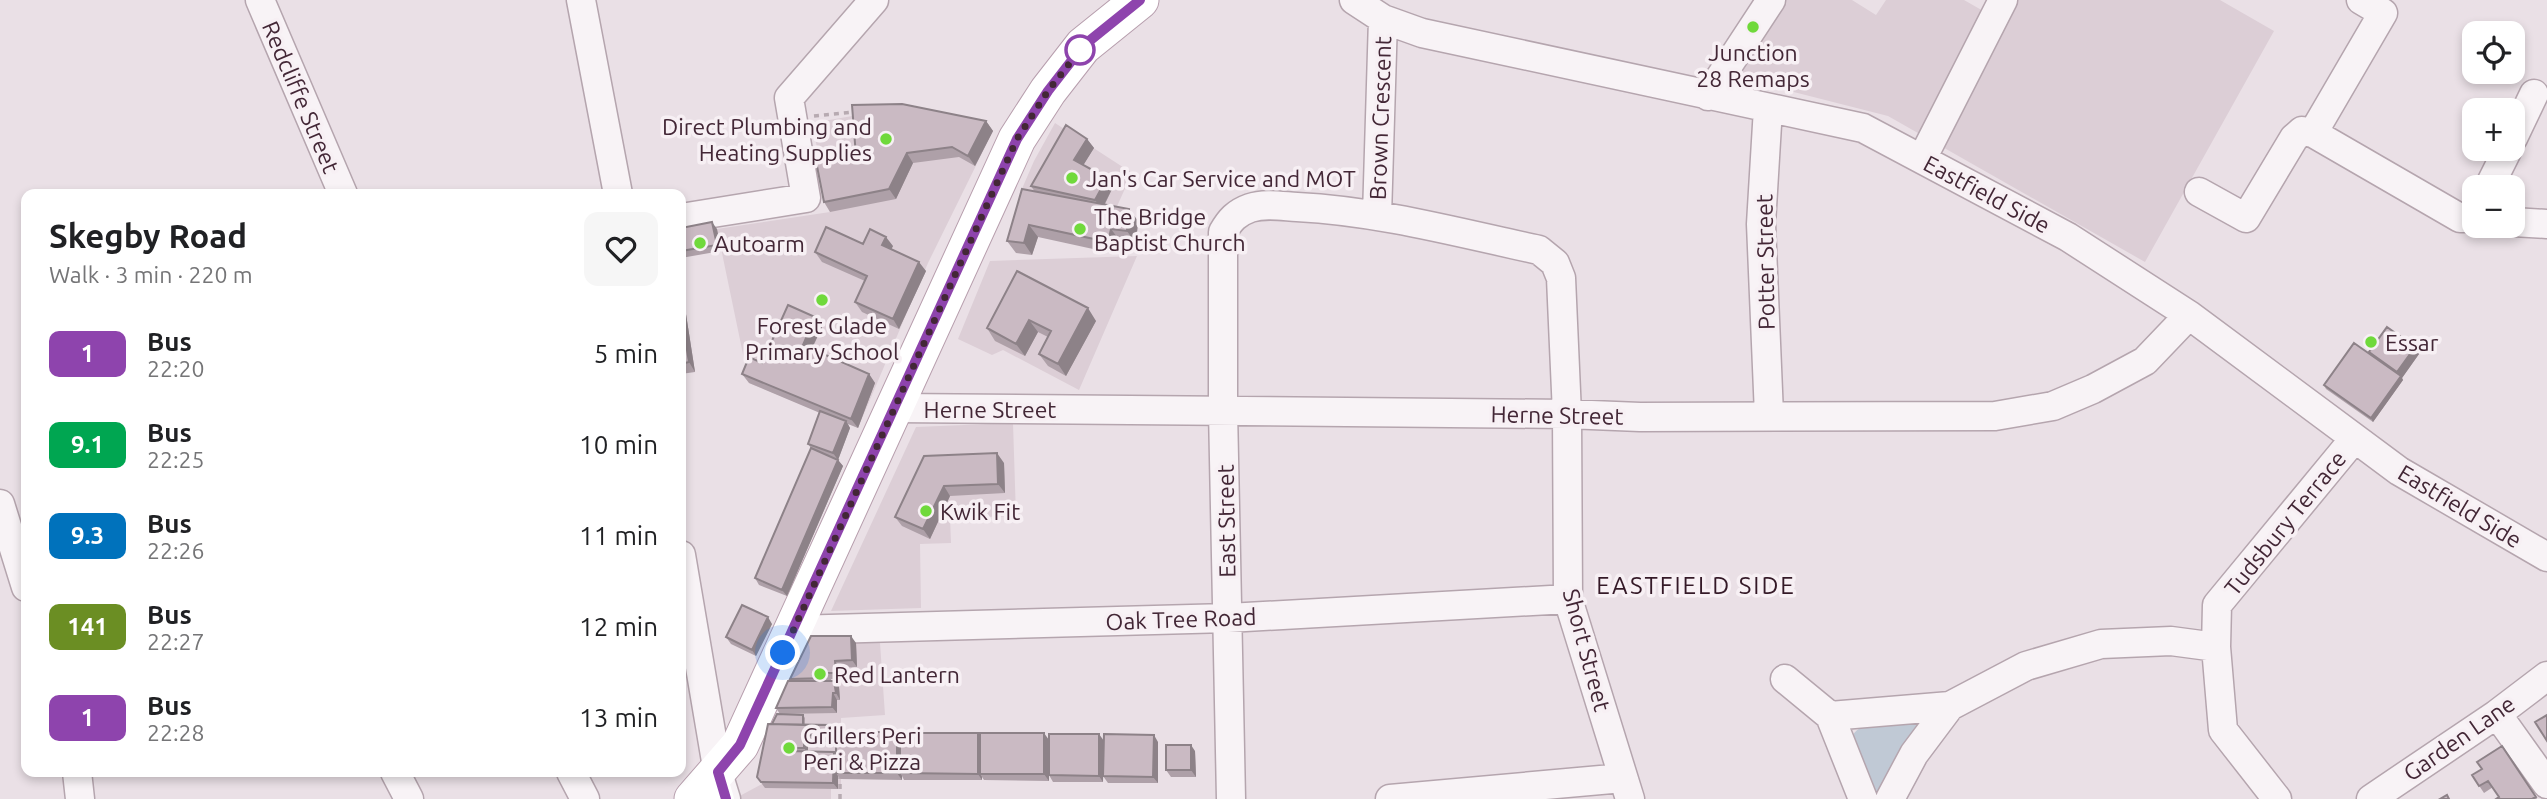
<!DOCTYPE html>
<meta charset="utf-8">
<style>
:root{--surface:#fff;--page:#f6f6f6;--text:#202124;--muted:#757577}
body{margin:0;font-family:Ubuntu,sans-serif;background:var(--page);color:var(--text);height:100vh;display:flex;flex-direction:column;font-size:26px;white-space:nowrap}
*{box-sizing:border-box;margin:0}
p{font-size:23px;color:var(--muted)}
.icon{flex:none;width:38px;height:38px;fill:none;stroke:currentColor;stroke-width:2;stroke-linecap:round;stroke-linejoin:round}
.map{position:relative;flex:1;overflow:hidden}
.panel{position:absolute;left:21px;top:189px;width:665px;height:588px;display:flex;flex-direction:column;background:var(--surface);border-radius:14px;box-shadow:0 4px 10px #0003}
.panel>*{flex:none}
.badge{padding:0 14px;border-radius:10px;font-size:24px;line-height:46px}
.buttons{position:absolute;left:2462px;top:21px;display:grid;gap:14px}
.buttons a{display:grid;place-items:center;width:63px;height:63px;border-radius:14px;background:var(--surface);box-shadow:0 4px 10px #0003;font-size:35px}
.you{position:absolute;width:35px;height:35px;margin:-18px;border:5px solid #fff;border-radius:50%;background:#1a73e8;box-shadow:0 0 0 10px #1a73e833}
.map>.badge{position:absolute;translate:-50% -50%;box-shadow:0 0 0 4px #fff}
.round{display:grid;place-items:center;flex:none;width:74px;height:74px;border-radius:14px;background:var(--page)}
.head{display:flex;align-items:center;justify-content:space-between;height:119px;padding:0 28px}
h1{font-size:33px;font-weight:700;line-height:52px}
ul{padding:0;list-style:none}
li{display:flex;align-items:center;gap:21px;height:91px;padding:0 28px}
li div{flex:1}
li b{display:block;font-size:26px}
li em{font-style:normal}
li .badge{min-width:77px;font-weight:700;text-align:center}
.map>svg:first-child{display:block}
.built{fill:#dcced6}
.green{fill:#c0c9d5}
.lines{fill:none;stroke-linecap:round;stroke-linejoin:round}
.minor-casing{stroke:#b5a5ae;stroke-width:31}
.major-casing{stroke:#b79ead;stroke-width:39}
.path{stroke:#b7aab1;stroke-width:3.5;stroke-dasharray:5 5;stroke-linecap:butt}
.minor{stroke:#f8f3f6;stroke-width:28}
.major{stroke:#fff;stroke-width:37}
.wall{fill:#aea0a8;fill-rule:evenodd}
.shaded-wall{fill:#8d8288}
.building{fill:#cabac3;stroke:#8d8288;stroke-width:2}
.line-casing{stroke:#fff;stroke-width:16}
.line{stroke:#8e44ad;stroke-width:10}
.walk{stroke:#432736;stroke-width:7;stroke-dasharray:0 12.6}
.poi-dot{fill:#70d93b;stroke:#f7f0f4;stroke-width:2.5}
.stop-dot{fill:#fff;stroke:#8e44ad;stroke-width:3.5}
.labels{text-anchor:middle;dominant-baseline:central;stroke-width:7;stroke-linejoin:round;paint-order:stroke}
.poi-label{font-size:23px;fill:#432736;stroke:#f7f0f4;text-anchor:start}
.street-label{font-size:23px;fill:#432736;stroke:#f7f0f4}
.neighbourhood-label{font-size:24px;letter-spacing:2px;fill:#341927;stroke:#f7f0f4}
</style>
<div class="map">
<svg width="2547" height="799" viewBox="0 0 2547 799">
<rect width="100%" height="100%" fill="#eae0e6"/>
<path class="built" d="M1756,0H1852L1876,15L1886,0H1964L1985,12L1991,0H2220L2274,31L2145,262L1888,116L1711,71Z
M858,115L993,131L928,263L858,428L749,383L717,229L830,212L812,123Z
M1055,123L1132,173L1114,213L1021,191L1034,161Z
M1137,256L1079,390L1003,350L992,355L958,339L990,261Z
M1013,423L1016,516L950,518L951,543L920,544L921,608L831,611L916,427Z
M815,643H880L885,715L841,718V789H831V799H734L762,784L773,730Z"/>
<path class="green" d="M1924,722L1880,799H1874L1851,740C1857,716 1903,723 1924,722Z"/>
<g class="lines">
<defs>
<path id="minor" d="M260,0L343,194
M581,0L618,194
M1354,0L1383,19L1422,33L1863,128L2068,237L2189,315L2399,471L2547,557
M2361,0L2383,13L2313,133L2460,218H2474
M1708,96L1771,0
M1768,108L1761,224L1769,415
M2513,138L2534,94
M1922,159L2003,0
M2489,187L2508,149
M2199,192L2246,218L2294,138L2302,131L2313,133
M1377,216L1383,19
M681,218L806,198L789,98L874,0
M2513,222L2547,224
M895,408L1567,414L1640,417L1995,416L2053,406L2093,389L2145,361L2189,315
M0,504L26,587
M681,555L718,773L726,799
M793,630L1228,618L1568,599
M1785,679L1830,716L1863,799
M2497,714L2547,784
M1830,716L1950,706
M77,772L80,799
M395,772L409,799
M571,772L585,799
M1231,799L1223,410V232C1230,220 1236,213 1250,208C1265,203 1281,206 1297,207C1379,211 1460,233 1539,250L1555,263L1561,278L1567,414L1568,599L1630,799
M1390,799L1623,778
M1890,799L1914,754L1950,706L2026,666L2101,644L2171,641L2216,647
M2277,799L2223,730L2216,647L2217,605L2354,439
M2371,799L2497,714L2547,676"/>
<path id="major" d="M693,799L740,745L1017,139L1048,91L1083,46L1140,0"/>
</defs>
<use href="#minor" class="minor-casing"/>
<use href="#major" class="major-casing"/>
<path class="path" d="M814,116L855,112
M840,799V775"/>
<use href="#minor" class="minor"/>
<use href="#major" class="major"/>
</g>
<path class="wall" d="M986,121L993,131L975,166L959,157L913,163L896,199L830,212L824,202L856,156Z
M1087,139L1094,148L1083,165L1113,187L1105,204L1129,209L1138,221L1136,244L1120,241L1116,254L1038,237L1032,255L1016,253L1007,241L1035,192L1031,186Z
M681,228L717,229L721,251L681,258Z
M863,244L893,246L891,249L926,271L899,329L862,312L855,302L865,281L822,262L815,252Z
M1017,271L1096,321L1066,376L1048,366L1039,354L1048,337L1038,332L1025,356L995,341L987,328Z
M681,282L695,372L681,374Z
M815,317L822,327L812,349L869,374L875,383L858,428L848,424L850,428L838,460L843,466L787,596L759,585L755,578L811,448L808,444L820,413L749,383L742,374L762,363Z
M2415,347L2419,354L2402,378L2403,380L2373,422L2326,389L2324,385L2372,356L2369,352Z
M924,456L1004,463L1005,493L950,496L930,539L902,526L895,517Z
M772,624L756,656L731,644L726,637Z
M856,643L857,667L839,668L840,679H831V681H834L839,687L840,700H837V713L781,714L803,715L805,718V725H831L836,732L900,736L978,733L980,736L1049,740L1158,742V783H1108L1103,776V782H1053L1049,775V781L984,780L982,777V780H904L902,776V780L841,779L838,776V789L765,788L757,777L772,724L780,714L776,708L792,681L790,679ZM808,742H836V755L808,752Z
M2502,746L2537,799H2496L2499,797L2493,787L2484,793L2472,775L2482,769Z
M1195,751L1196,777H1171L1166,770Z"/>
<path class="shaded-wall" d="M986,121L993,131L975,166L968,156Z
M1087,139L1094,148L1081,169L1074,160Z
M907,153L913,163L896,199L889,189Z
M1107,178L1113,187L1102,209L1095,200Z
M1129,209L1138,221L1136,244L1127,231Z
M712,222L717,229L721,251L717,245Z
M1029,225L1038,237L1032,255L1024,243Z
M1111,229L1120,241L1116,254L1108,242Z
M886,237L893,246L889,254L882,245Z
M919,262L926,271L899,329L893,319Z
M681,282L695,372L689,362L681,314Z
M1088,308L1096,321L1066,376L1058,364Z
M815,317L822,327L809,354L803,345Z
M1029,320L1038,332L1025,356L1016,344Z
M2415,347L2419,354L2402,378L2403,380L2373,422L2371,418L2400,377L2397,372Z
M869,374L875,383L858,428L851,419Z
M846,421L850,428L838,460L833,453Z
M997,453L1004,463L1005,493L998,484Z
M838,460L843,466L787,596L782,590Z
M944,486L950,496L930,539L923,529Z
M768,617L772,624L756,656L752,650Z
M851,636L856,643L857,667L852,660Z
M835,661L839,668L840,679L836,673Z
M834,681L839,687L840,700L836,693Z
M833,693L837,700V713L832,707Z
M831,725L836,732V742L832,736Z
M897,732L902,739L900,773L902,776V780L897,773Z
M978,733L982,739L980,774L982,777V780L978,774Z
M1044,733L1049,740V781L1044,774Z
M1099,734L1104,741L1103,782L1099,776Z
M804,735L808,742V754L804,748Z
M1154,735L1158,742V783L1153,777Z
M1191,745L1195,751L1196,777L1191,770Z
M834,752L838,759L836,773L838,776V789L833,783Z"/>
<path class="building" d="M902,104L986,121L968,156L952,147L907,153L889,189L824,202L816,161L856,156L852,105Z
M1066,125L1087,139L1074,160L1107,178L1095,200L1031,186Z
M1022,189L1129,209L1127,231L1111,229L1108,242L1029,225L1024,243L1007,241Z
M712,222L717,245L681,251V228Z
M826,227L863,244L870,229L886,237L882,245L919,262L893,319L855,302L867,276L815,252Z
M1017,271L1088,308L1058,364L1039,354L1051,331L1029,320L1016,344L987,328Z
M788,305L815,317L803,345L869,374L851,419L742,374L749,357L762,363Z
M681,314L689,362L681,364Z
M2387,327L2415,347L2397,372L2369,352Z
M2354,343L2401,376L2371,418L2324,385Z
M820,411L846,421L833,453L808,444Z
M811,448L838,460L782,590L755,578Z
M997,453L998,484L944,486L923,529L895,517L924,456Z
M742,605L768,617L752,650L726,637Z
M811,636H851L852,660L835,661L836,673H826V678L790,679Z
M788,681H834L836,693H833L832,707L776,708Z
M777,714L803,715V725L772,724Z
M2547,715V741L2535,722Z
M768,724L831,725L832,736L804,735V748H786V751L834,752L833,783L761,782L757,777Z
M836,732H897V773H836Z
M900,733H978V774L900,773Z
M980,733H1044V774H980Z
M1049,734H1099V776L1049,775Z
M1104,734L1154,735L1153,777L1103,776Z
M1166,745H1191V770H1166Z
M2502,746L2536,797L2532,799H2496L2499,797L2488,781L2479,786L2472,775L2482,769L2477,762Z
M2447,795L2449,799H2440Z"/>
<g class="lines">
<defs>
<path id="line" d="M726,799L718,772L740,745L1017,139L1048,91L1083,46L1140,0"/>
</defs>
<use href="#line" class="line-casing"/>
<use href="#line" class="line"/>
<path class="walk" d="M783,653L1017,139L1048,91L1083,46L1080,50"/>
</g>
<g class="poi-dot">
<circle cx="1753" cy="27" r="7"/>
<circle cx="886" cy="139" r="7"/>
<circle cx="1072" cy="178" r="7"/>
<circle cx="1080" cy="229" r="7"/>
<circle cx="700" cy="243" r="7"/>
<circle cx="822" cy="300" r="7"/>
<circle cx="2371" cy="342" r="7"/>
<circle cx="926" cy="511" r="7"/>
<circle cx="820" cy="674" r="7"/>
<circle cx="789" cy="748" r="7"/>
</g>
<circle class="stop-dot" cx="1080" cy="50" r="14"/>
<g class="labels">
<g class="poi-label">
<text x="1753" y="52" text-anchor="middle">Junction<tspan x="1753" dy="26">28 Remaps</tspan></text>
<text x="872" y="126" text-anchor="end">Direct Plumbing and<tspan x="872" dy="26">Heating Supplies</tspan></text>
<text x="1086" y="178">Jan's Car Service and MOT</text>
<text x="1094" y="216">The Bridge<tspan x="1094" dy="26">Baptist Church</tspan></text>
<text x="714" y="243">Autoarm</text>
<text x="822" y="325" text-anchor="middle">Forest Glade<tspan x="822" dy="26">Primary School</tspan></text>
<text x="2385" y="342">Essar</text>
<text x="940" y="511">Kwik Fit</text>
<text x="834" y="674">Red Lantern</text>
<text x="803" y="735">Grillers Peri<tspan x="803" dy="26">Peri &amp; Pizza</tspan></text>
</g>
<g class="street-label">
<text transform="translate(301 97) rotate(67)">Redcliffe Street</text>
<text transform="translate(1380 118) rotate(-88)">Brown Crescent</text>
<text transform="translate(1987 194) rotate(28)">Eastfield Side</text>
<text transform="translate(1765 262) rotate(-91)">Potter Street</text>
<text x="990" y="409">Herne Street</text>
<text transform="translate(1557 415) rotate(1)">Herne Street</text>
<text transform="translate(2460 506) rotate(31)">Eastfield Side</text>
<text transform="translate(1226 521) rotate(-91)">East Street</text>
<text transform="translate(2285 523) rotate(-51)">Tudsbury Terrace</text>
<text transform="translate(1181 619) rotate(-2)">Oak Tree Road</text>
<text transform="translate(1587 650) rotate(75)">Short Street</text>
<text transform="translate(2459 738) rotate(-35)">Garden Lane</text>
</g>
<g class="neighbourhood-label">
<text x="1696" y="585">EASTFIELD SIDE</text>
</g>
</g>
</svg>
<div class="buttons">
<a><svg class="icon" aria-label="locate" viewBox="0 0 24 24"><circle cx="12" cy="12" r="6"/><path d="M12 2v4M12 18v4M2 12h4M18 12h4"/></svg></a>
<a>+</a>
<a>−</a>
</div>
<div class="you" style="left:783px;top:653px"></div>
<section class="panel">
<div class="head"><div><h1>Skegby Road</h1><p>Walk · 3 min · 220 m</p></div><a class="round"><svg class="icon" aria-label="heart" viewBox="0 0 24 24"><path d="M12 20l-8-8c-3-5 5-10 8-4 3-6 11-1 8 4z"/></svg></a></div>
<ul>
<li><span class="badge" style="background:#8e44ad;color:#fff">1</span><div><b>Bus</b><p>22:20</p></div><em>5 min</em></li>
<li><span class="badge" style="background:#00a651;color:#fff">9.1</span><div><b>Bus</b><p>22:25</p></div><em>10 min</em></li>
<li><span class="badge" style="background:#0072bc;color:#fff">9.3</span><div><b>Bus</b><p>22:26</p></div><em>11 min</em></li>
<li><span class="badge" style="background:#6b8e23;color:#fff">141</span><div><b>Bus</b><p>22:27</p></div><em>12 min</em></li>
<li><span class="badge" style="background:#8e44ad;color:#fff">1</span><div><b>Bus</b><p>22:28</p></div><em>13 min</em></li>
</ul>
</section>
</div>
